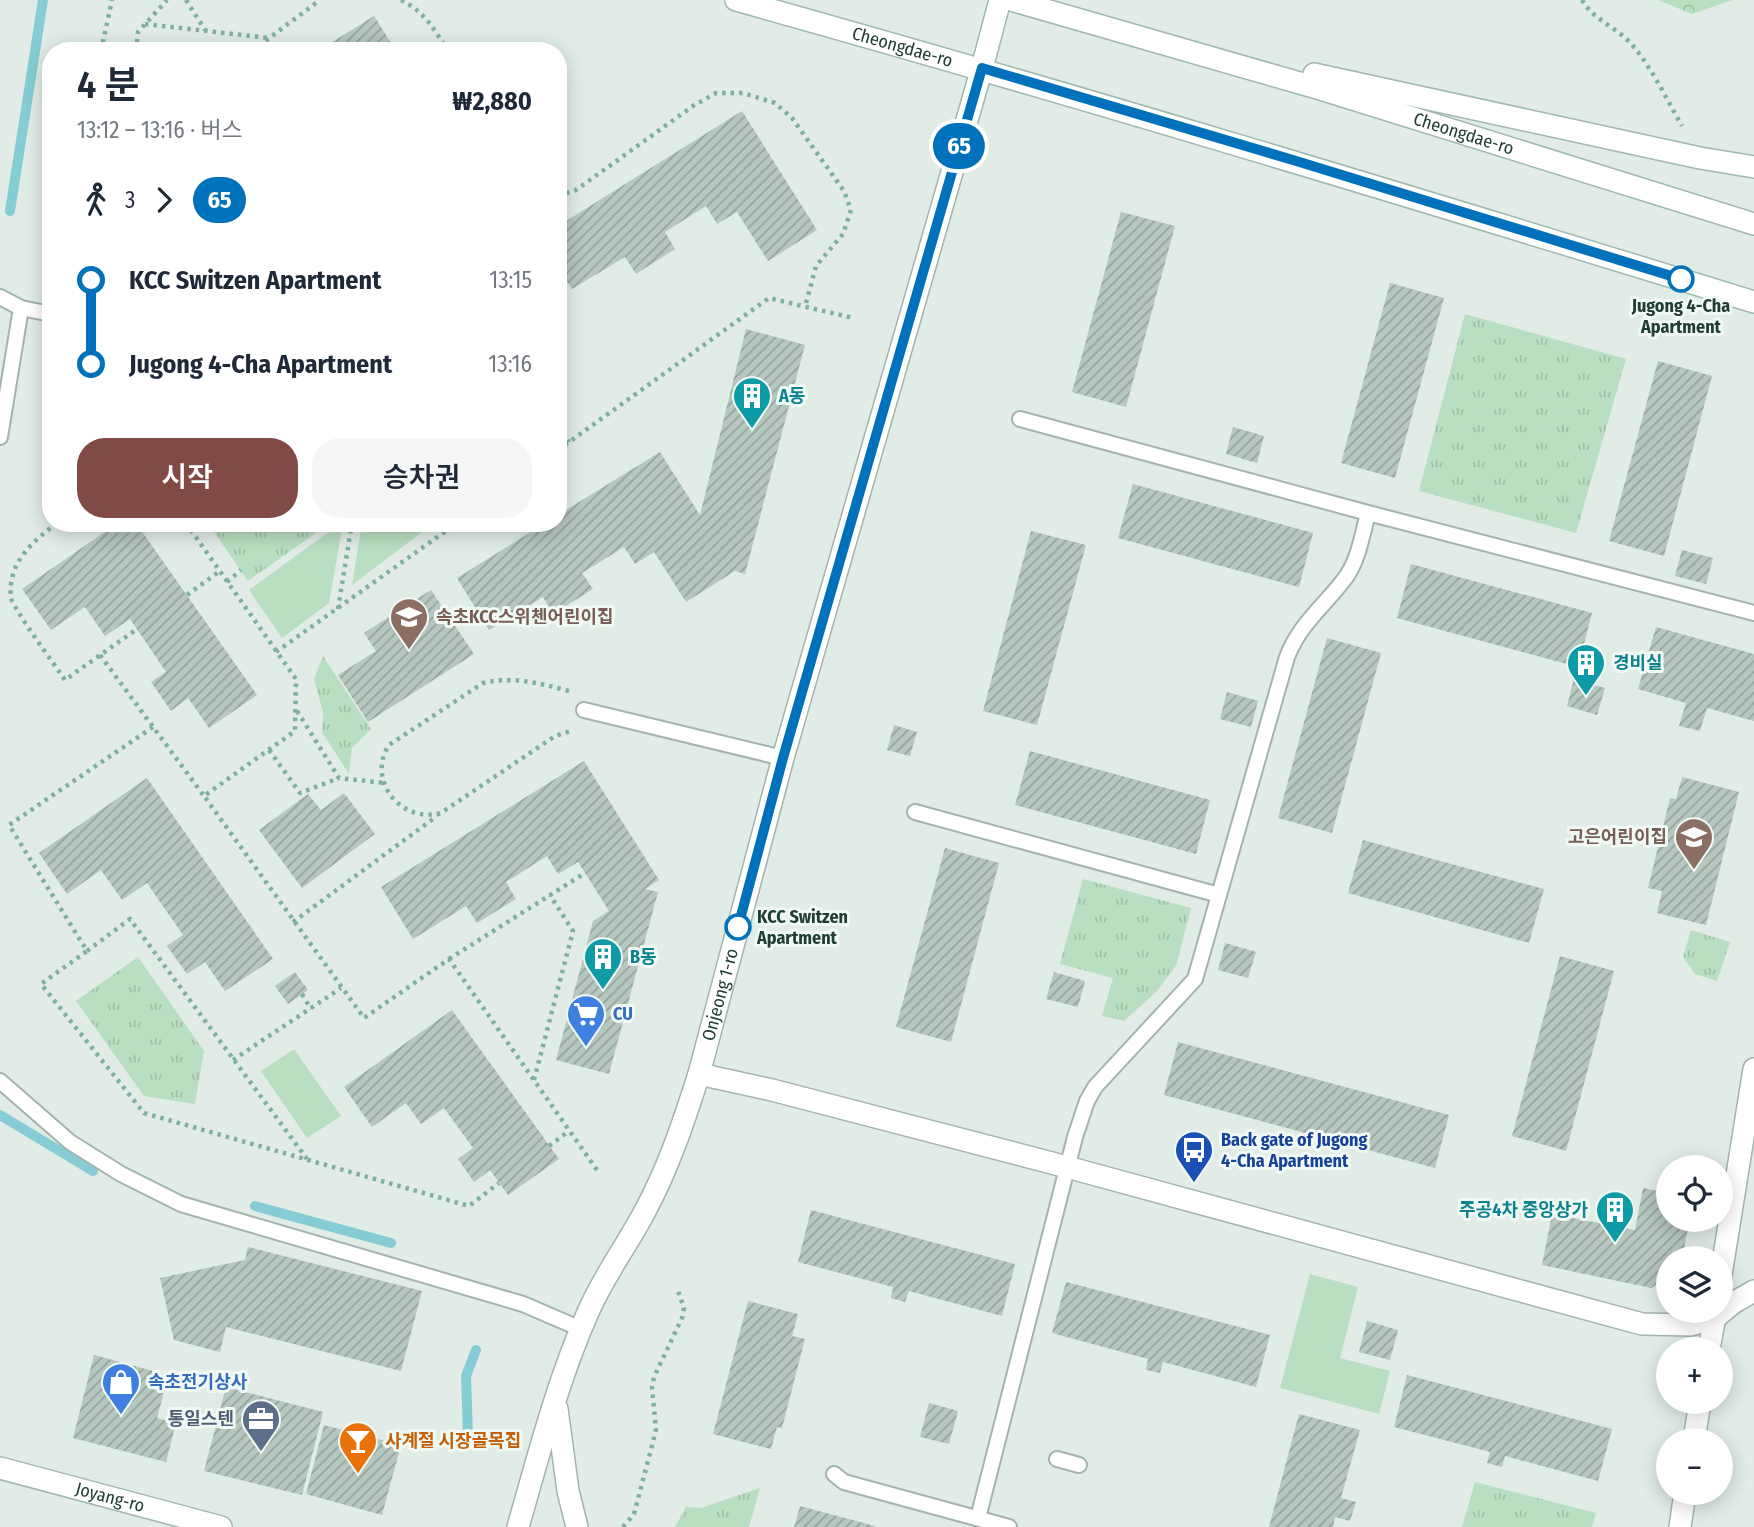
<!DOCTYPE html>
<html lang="ko">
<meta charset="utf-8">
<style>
:root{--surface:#fff;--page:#f6f6f7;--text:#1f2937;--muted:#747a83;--accent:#814a44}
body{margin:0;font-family:"Fira Sans Condensed","Noto Sans KR",sans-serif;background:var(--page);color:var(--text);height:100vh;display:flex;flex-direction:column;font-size:26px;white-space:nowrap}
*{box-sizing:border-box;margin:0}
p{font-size:23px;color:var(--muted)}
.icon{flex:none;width:38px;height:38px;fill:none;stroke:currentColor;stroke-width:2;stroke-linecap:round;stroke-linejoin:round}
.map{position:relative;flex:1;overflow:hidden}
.drawer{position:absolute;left:42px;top:42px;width:525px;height:490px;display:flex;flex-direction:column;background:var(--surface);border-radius:28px;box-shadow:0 4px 18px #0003}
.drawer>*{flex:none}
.badge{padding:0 14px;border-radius:23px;font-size:24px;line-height:46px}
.controls{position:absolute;left:1656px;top:1155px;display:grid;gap:14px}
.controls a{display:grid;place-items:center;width:77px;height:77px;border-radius:50%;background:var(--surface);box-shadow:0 4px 18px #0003;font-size:35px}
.map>.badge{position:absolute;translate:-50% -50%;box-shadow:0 0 0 4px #fff}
.legs{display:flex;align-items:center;gap:10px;height:77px;padding:0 35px;font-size:23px}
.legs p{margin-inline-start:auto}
.headline{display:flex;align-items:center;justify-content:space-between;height:119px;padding:0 35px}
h1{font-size:38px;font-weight:600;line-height:52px}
.cta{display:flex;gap:14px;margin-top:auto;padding:14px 35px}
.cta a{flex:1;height:80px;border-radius:28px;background:var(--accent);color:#fff;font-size:28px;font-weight:600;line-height:80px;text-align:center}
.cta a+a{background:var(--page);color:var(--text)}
ul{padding:0 35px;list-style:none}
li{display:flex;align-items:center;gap:24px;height:84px;font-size:26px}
li i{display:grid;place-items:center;width:10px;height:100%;margin:0 9px;background:currentColor}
li i::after{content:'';width:18px;height:18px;margin:-9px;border:5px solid;border-radius:50%;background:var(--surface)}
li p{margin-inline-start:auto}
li:first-child i{background:linear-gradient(#0000 50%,currentColor 0)}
li:last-child i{background:linear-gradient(currentColor 50%,#0000 0)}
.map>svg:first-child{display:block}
.green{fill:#b9dec1}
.forest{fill:url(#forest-crowns)}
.park{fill:url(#park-tufts)}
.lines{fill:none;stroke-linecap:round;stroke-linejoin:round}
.stream{stroke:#86ccd4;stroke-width:10}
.building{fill:url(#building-hatch)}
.lane-casing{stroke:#a3b4ad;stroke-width:18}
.street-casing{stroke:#a3b4ad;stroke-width:24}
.secondary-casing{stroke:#9fb8ae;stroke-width:24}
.path{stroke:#80b19f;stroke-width:4.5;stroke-dasharray:3.5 5;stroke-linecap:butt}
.lane{stroke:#fff;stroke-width:14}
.street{stroke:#fff;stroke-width:21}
.secondary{stroke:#fff;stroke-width:21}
.line-1-casing{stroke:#fff;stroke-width:16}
.line-1{stroke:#0072bc;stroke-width:10}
.stop-1-dot{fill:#fff;stroke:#0072bc;stroke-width:3.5}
.labels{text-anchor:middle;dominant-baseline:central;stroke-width:6;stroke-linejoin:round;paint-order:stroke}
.street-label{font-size:18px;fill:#203e34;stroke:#f1f9f5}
.stop-label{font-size:18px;font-weight:bold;fill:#203e34;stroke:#f1f9f5}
.culture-label{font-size:18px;font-weight:bold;fill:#0d838f;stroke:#f1f9f5;text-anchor:start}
.education-label{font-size:18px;font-weight:bold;fill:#785e54;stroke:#f1f9f5;text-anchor:start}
.shop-label{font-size:18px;font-weight:bold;fill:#366cbe;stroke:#f1f9f5;text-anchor:start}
.transit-label{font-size:18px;font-weight:bold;fill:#164399;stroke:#f1f9f5;text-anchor:start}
.service-label{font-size:18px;font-weight:bold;fill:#4e5e75;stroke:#f1f9f5;text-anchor:end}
.food-label{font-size:18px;font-weight:bold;fill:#c56008;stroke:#f1f9f5;text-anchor:start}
</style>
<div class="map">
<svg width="1754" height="1527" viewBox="0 0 1754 1527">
<defs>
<pattern id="forest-crowns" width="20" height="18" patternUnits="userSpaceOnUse" patternTransform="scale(1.75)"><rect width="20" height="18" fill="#b9dec1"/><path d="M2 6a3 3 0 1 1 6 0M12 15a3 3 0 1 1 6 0" fill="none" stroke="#9fc0a6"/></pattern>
<pattern id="park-tufts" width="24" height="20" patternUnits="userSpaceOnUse" patternTransform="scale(1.75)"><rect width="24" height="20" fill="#b9dec1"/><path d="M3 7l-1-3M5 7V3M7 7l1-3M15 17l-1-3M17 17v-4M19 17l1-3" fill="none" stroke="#9fc0a6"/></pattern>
<pattern id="building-hatch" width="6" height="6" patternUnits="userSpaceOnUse" patternTransform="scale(1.75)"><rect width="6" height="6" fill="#b6c7bf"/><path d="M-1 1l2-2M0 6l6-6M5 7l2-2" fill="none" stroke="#94a39c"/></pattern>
</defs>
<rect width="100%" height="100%" fill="#e1ece6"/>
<path class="green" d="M336,523H343L329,603L282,638L249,590L337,526Z
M362,523H429L430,526L352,585Z
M294,1049L341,1116L307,1138L261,1071Z
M1310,1274L1358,1287L1340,1358L1390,1371L1379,1414L1280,1388Z"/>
<path class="forest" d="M1658,0H1732L1692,14Z"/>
<path class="park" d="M1465,314L1626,359L1576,533L1419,491Z
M208,523H325L326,526L248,581Z
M323,656L371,729L352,748L349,774L322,732L323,712L314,679Z
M1083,879L1191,908L1176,966L1156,992L1124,1021L1102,1016L1113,978L1060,964Z
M1691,930L1730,942L1717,981L1695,974L1683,957Z
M138,957L204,1051L195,1104L144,1096L76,1001Z
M1475,1482L1596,1513L1592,1527H1462Z
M760,1488L749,1527H675L686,1507L701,1508Z"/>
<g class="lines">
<path class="stream" d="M10,211L43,0
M0,1115L93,1171
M255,1206L391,1243
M468,1436L466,1376L476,1350"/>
</g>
<path class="building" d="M374,16L396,51H318Z
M742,111L817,230L768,261L737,212L717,224L706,206L665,232L675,249L636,274L625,257L572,289L558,268V226Z
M1121,212L1175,226L1126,407L1072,392Z
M1390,283L1444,298L1395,478L1341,463Z
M746,329L805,345L745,574L735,571L686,602L654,552L635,564L624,547L582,573L593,589L553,614L543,597L489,630L457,578L545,523H558V515L660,452L700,515Z
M1658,361L1712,376L1664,556L1609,541Z
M1233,427L1264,436L1257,463L1226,454Z
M1133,484L1313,533L1299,587L1118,538Z
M118,523H136L257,695L209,728L188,698L171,711L151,682L166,672L130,619L105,636L85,607L51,630L22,589Z
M1031,531L1086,545L1037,725L983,711Z
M1682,550L1713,558L1706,584L1675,576Z
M1411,564L1592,613L1578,667L1397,618Z
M431,590L474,654L368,722L338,675L376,651L364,633Z
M1656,627L1754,654V721L1707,708L1700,731L1679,726L1686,703L1638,689Z
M1327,638L1381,653L1332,833L1278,818Z
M1574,679L1605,688L1597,715L1567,706Z
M1227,692L1258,701L1251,727L1220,719Z
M894,725L917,732L910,756L887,750Z
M1030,751L1210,800L1196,854L1015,805Z
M584,761L659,880L645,889L658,892L609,1074L556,1060L593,921L609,911L578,862L558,874L547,856L506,882L516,899L477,923L466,906L413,939L381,887Z
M1682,777L1739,792L1706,925L1657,913L1662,891L1648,888L1670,798L1676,799Z
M147,778L273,959L225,991L205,962L187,974L167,946L183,935L147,883L122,900L101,870L67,894L39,853Z
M344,793L375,834L302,888L259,830L308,794L321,810Z
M1363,840L1544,889L1529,943L1348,893Z
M945,848L999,863L951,1042L896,1027Z
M1225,943L1256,952L1248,978L1218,970Z
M1560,956L1614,971L1566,1151L1512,1136Z
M295,972L308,990L288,1004L275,986Z
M1054,972L1085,981L1078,1007L1046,999Z
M452,1010L559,1159L508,1195L490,1170L474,1182L458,1159L473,1148L444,1108L421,1124L406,1103L372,1127L344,1087Z
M1178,1042L1449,1115L1435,1168L1164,1095Z
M1643,1188L1668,1193V1220H1690L1682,1258H1668V1278L1651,1288L1542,1265L1552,1214L1635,1230Z
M811,1210L1015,1264L1002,1316L909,1291L905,1302L891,1298L893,1287L798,1262Z
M248,1247L422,1291L401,1371L226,1327L220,1352L174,1340L160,1278L245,1260Z
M1066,1282L1270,1335L1256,1387L1163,1362L1160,1373L1146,1370L1148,1359L1052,1333Z
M748,1301L798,1314L792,1336L805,1339L782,1428L777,1427L771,1449L713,1434Z
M1367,1321L1398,1330L1390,1360L1359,1352Z
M94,1355L153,1371L148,1388L164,1392L157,1418L176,1423L166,1462L73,1438Z
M1407,1375L1612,1429L1598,1481L1505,1456L1502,1467L1487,1463L1490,1452L1394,1427Z
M226,1387L323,1412L302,1495L204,1471Z
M929,1403L958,1411L949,1444L920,1437Z
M1299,1414L1360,1430L1341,1498L1356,1502L1350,1521L1335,1517L1333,1527H1269Z
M324,1425L401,1445L382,1515L306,1494Z
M800,1506L875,1526V1527H794Z"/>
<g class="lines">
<defs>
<path id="lane" d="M0,297L21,308L0,437
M21,308L51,314
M1020,419L1368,513L1754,613
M584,710L783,758
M915,812L1219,895
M0,1081L70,1142L121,1174L181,1204L523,1304L581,1329
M1057,1459L1079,1465
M834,1474L844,1482L1009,1527
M978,1518L1075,1137L1087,1101L1095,1087L1195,979L1287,657C1300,624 1322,608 1343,581C1358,563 1362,536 1368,513"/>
<g id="street">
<path d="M699,1074L772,1090L1067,1167L1642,1324L1691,1325L1715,1318L1733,1303L1754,1291"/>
<path d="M1720,1281L1754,1069"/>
<path d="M1709,1349L1716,1311"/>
<path d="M557,1409L568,1491L577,1527"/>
<path d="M1694,1440L1700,1402"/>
<path id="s1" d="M518,1527C539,1454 558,1379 589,1310C604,1276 627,1245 644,1213C668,1169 684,1121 699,1074L783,758L982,68"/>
<path d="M1680,1527L1685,1493"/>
</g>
<g id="secondary">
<path id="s2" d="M736,0C1077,95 1415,198 1754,302"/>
<path id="s3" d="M1011,0L1317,88L1754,224"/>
<path d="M982,68L1000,0"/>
<path d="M1314,74L1700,158L1754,167"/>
<path id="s4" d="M0,1468L221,1527"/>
</g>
</defs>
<use href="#lane" class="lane-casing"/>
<use href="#street" class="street-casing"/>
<use href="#secondary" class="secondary-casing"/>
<path class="path" d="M186,0L205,30
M401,0C425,12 434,29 448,51
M1582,0C1594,21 1619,28 1634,47C1653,70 1667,100 1682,126
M145,24L269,38
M101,51L112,0
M136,51L138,32L167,0
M252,51L320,0
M558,196L576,190L693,106L716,93H743L775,103L792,118L844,191L851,210L843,234L816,266L805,307
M48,337L45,435L51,443
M558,426L569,442
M558,450L769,298L853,318
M57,523C33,541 7,563 11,598C13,608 56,667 65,680L137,629
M186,523L296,679L295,731L204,796L364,1018L449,959L597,1170
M442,523L447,530
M227,582L241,570
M187,595L220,571
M338,609L352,523
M276,652L457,523
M100,655L204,796
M569,691C539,683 513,676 483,683L389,745C366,780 401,824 441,813L555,736L571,731
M297,711L339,778L385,783
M153,727L9,825L87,951L41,984L144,1113L469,1206L499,1183
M269,750L300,793L339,778
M293,922L437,816
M87,951L130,919L307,1159
M449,959L585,873
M302,994L311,1009
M233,1060L341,988
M534,1080L573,931L550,895
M549,1146L569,1131
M623,1527L634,1514L653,1442L656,1429L652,1387L654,1377L682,1318L684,1308L677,1288"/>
<use href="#lane" class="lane"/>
<use href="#street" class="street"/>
<use href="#secondary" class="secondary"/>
</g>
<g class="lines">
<defs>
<path id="line-1" d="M738,927L783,758L982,68L1293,160L1681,279"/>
</defs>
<use href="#line-1" class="line-1-casing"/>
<use href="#line-1" class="line-1"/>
</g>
<defs>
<symbol id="building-pin" viewBox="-11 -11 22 30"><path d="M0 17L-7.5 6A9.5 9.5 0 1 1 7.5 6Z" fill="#0f9aa8" stroke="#f1f9f5"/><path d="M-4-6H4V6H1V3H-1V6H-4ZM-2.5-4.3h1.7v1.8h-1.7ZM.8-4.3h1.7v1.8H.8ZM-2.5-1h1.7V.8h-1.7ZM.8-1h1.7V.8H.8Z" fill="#fff"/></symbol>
<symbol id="school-pin" viewBox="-11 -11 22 30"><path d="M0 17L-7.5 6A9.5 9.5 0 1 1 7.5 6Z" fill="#8d6e63" stroke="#f1f9f5"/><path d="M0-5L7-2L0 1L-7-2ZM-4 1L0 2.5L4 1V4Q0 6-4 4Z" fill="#fff"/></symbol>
<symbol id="supermarket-pin" viewBox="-11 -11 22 30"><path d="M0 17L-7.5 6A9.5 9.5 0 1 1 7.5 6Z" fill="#3f7fe0" stroke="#f1f9f5"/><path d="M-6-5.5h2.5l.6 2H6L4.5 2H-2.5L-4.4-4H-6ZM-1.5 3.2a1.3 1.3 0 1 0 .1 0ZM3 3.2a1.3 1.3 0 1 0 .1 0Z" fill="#fff"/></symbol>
<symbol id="bus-pin" viewBox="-11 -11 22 30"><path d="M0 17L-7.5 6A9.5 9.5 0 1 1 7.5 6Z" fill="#1a4fb4" stroke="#f1f9f5"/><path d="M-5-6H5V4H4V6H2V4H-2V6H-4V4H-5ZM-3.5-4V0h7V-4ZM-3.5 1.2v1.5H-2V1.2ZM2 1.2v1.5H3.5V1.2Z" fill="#fff"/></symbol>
<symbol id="shop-pin" viewBox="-11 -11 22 30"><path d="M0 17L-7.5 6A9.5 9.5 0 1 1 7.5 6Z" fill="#3f7fe0" stroke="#f1f9f5"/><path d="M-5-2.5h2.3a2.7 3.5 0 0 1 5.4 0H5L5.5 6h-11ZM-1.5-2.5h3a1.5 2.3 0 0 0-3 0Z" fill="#fff"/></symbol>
<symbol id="office-pin" viewBox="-11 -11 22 30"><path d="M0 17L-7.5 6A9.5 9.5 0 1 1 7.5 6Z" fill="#5c6f8a" stroke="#f1f9f5"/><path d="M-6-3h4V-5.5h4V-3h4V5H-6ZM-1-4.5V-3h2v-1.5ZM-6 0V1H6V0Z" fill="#fff"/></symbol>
<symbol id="bar-pin" viewBox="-11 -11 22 30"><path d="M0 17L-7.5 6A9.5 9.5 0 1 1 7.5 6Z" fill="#e8710a" stroke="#f1f9f5"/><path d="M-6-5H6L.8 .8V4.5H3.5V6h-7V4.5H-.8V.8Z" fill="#fff"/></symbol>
</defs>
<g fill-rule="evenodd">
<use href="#building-pin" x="730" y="374" width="44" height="60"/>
<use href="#school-pin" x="387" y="595" width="44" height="60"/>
<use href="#building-pin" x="1564" y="641" width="44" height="60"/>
<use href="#school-pin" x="1672" y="815" width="44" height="60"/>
<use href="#building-pin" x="581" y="935" width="44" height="60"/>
<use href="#supermarket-pin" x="564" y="992" width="44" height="60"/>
<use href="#bus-pin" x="1172" y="1128" width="44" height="60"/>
<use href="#building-pin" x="1593" y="1188" width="44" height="60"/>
<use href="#shop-pin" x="99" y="1360" width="44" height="60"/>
<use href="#office-pin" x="239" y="1397" width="44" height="60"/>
<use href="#bar-pin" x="336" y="1419" width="44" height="60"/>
</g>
<g class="stop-1-dot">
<circle cx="1681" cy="279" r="12"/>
<circle cx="738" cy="927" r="12"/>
</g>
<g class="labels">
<g class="street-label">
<text stroke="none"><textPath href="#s2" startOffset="173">Cheongdae-ro</textPath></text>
<text stroke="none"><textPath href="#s3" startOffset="472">Cheongdae-ro</textPath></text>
<text stroke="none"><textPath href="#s1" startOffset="572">Onjeong 1-ro</textPath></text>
<text stroke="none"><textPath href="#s4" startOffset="114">Joyang-ro</textPath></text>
</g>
<g class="stop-label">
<text x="1681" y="306">Jugong 4-Cha<tspan x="1681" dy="21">Apartment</tspan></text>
<text x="757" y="917" text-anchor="start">KCC Switzen<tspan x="757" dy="21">Apartment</tspan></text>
</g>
<g class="culture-label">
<text x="779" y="396">A동</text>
<text x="1613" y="663">경비실</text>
<text x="630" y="957">B동</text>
<text x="1588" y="1210" text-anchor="end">주공4차 중앙상가</text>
</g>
<g class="education-label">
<text x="436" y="617">속초KCC스위첸어린이집</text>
<text x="1667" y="837" text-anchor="end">고은어린이집</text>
</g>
<g class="shop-label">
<text x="613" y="1014">CU</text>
<text x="148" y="1382">속초전기상사</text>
</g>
<g class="transit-label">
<text x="1221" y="1140">Back gate of Jugong<tspan x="1221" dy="21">4-Cha Apartment</tspan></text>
</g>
<g class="service-label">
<text x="234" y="1419">통일스텐</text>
</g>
<g class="food-label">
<text x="385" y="1441">사계절 시장골목집</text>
</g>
</g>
</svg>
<div class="controls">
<a><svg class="icon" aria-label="locate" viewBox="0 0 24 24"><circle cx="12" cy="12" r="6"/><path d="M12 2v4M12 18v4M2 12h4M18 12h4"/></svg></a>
<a><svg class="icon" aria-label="layers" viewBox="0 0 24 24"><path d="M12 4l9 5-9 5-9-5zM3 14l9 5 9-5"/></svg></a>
<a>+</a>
<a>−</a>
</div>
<b class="badge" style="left:959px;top:146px;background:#0072bc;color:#fff">65</b>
<section class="drawer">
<div class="headline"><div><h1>4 분</h1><p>13:12 – 13:16 · 버스</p></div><b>₩2,880</b></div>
<div class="legs"><svg class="icon" aria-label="walk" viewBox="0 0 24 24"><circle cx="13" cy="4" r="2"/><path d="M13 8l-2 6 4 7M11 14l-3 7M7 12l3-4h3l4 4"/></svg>3<svg class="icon" aria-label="forward" viewBox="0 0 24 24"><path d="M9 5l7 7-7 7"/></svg><b class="badge" style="background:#0072bc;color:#fff">65</b></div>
<ul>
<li><i style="color:#0072bc"></i><b>KCC Switzen Apartment</b><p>13:15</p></li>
<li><i style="color:#0072bc"></i><b>Jugong 4-Cha Apartment</b><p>13:16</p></li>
</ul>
<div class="cta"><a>시작</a><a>승차권</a></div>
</section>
</div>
